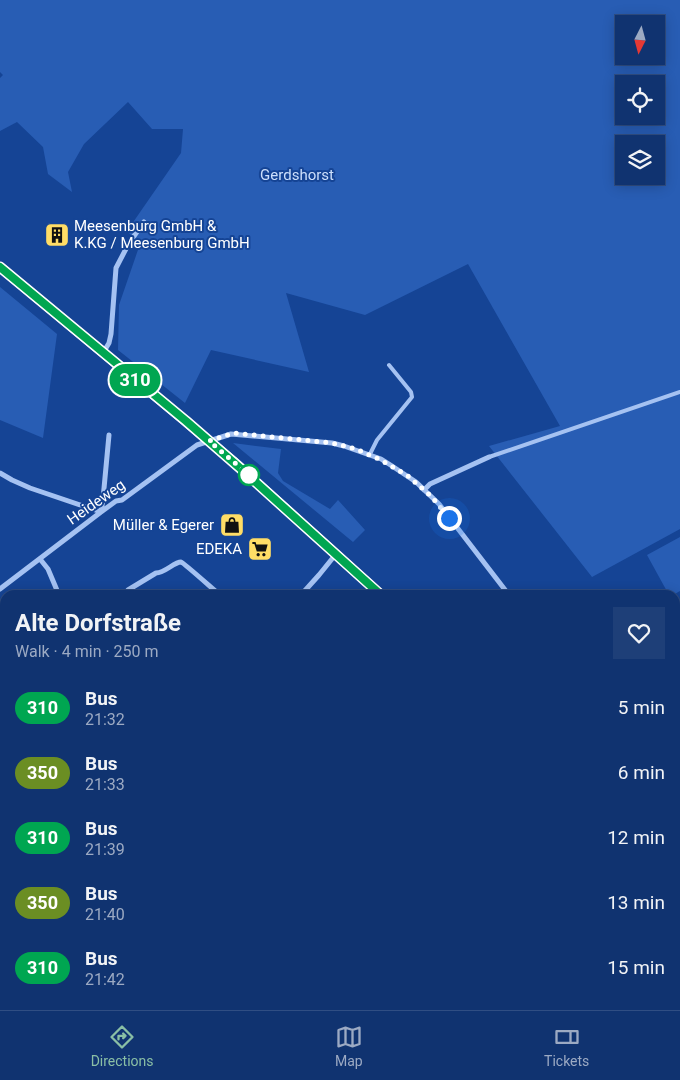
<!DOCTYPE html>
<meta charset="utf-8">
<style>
:root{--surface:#103370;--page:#1e3f78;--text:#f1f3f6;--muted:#9caac3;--line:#304e83;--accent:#8abfa5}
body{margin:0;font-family:Roboto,sans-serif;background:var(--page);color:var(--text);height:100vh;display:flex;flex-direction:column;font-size:19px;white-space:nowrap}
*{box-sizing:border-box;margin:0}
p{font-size:16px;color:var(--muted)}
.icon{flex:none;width:28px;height:28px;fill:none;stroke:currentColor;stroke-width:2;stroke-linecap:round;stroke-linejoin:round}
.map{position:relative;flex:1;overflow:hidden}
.sheet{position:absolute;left:0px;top:590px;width:680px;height:420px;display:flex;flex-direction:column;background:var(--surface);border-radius:15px 15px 0 0;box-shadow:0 2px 12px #0003,0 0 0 1px var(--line)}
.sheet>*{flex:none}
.badge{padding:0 10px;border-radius:16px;font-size:18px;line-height:32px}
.needle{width:32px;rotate:186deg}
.buttons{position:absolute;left:615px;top:15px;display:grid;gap:10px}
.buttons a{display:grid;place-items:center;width:50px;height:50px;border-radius:0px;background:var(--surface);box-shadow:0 2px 12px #0003,0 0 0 1px var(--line);font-size:25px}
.you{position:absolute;width:25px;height:25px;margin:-12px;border:4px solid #fff;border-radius:50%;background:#1a73e8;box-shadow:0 0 0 8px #1a73e833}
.map>.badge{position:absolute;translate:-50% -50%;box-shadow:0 0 0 2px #fff}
.round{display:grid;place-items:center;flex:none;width:52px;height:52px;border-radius:0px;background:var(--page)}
.overview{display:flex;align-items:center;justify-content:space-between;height:85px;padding:0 15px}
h1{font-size:24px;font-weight:700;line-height:38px}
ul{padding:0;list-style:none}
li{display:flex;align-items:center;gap:15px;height:65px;padding:0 15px}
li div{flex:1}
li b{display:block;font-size:19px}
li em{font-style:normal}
li .badge{min-width:55px;font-weight:700;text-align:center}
.tab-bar{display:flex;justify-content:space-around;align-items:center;height:70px;border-top:1px solid var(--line);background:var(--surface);font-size:14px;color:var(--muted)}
.tab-bar a{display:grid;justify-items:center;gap:2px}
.tab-bar .on{color:var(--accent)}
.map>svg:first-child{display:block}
.green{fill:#285db4;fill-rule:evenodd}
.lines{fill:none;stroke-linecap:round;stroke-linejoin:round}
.lane{stroke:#a5c2f2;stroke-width:4}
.street{stroke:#a5c2f2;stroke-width:5}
.secondary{stroke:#d4e2fc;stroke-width:10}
.line-casing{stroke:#fff;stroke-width:11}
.line{stroke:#00a651;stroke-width:8}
.walk{stroke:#fff;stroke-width:5;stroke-dasharray:0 9}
.stop-dot{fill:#fff;stroke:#00a651;stroke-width:2.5}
.labels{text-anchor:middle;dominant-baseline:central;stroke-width:4;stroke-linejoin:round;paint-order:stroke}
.park-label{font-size:15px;fill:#ccdffc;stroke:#154495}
.poi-label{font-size:15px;fill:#fff;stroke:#154495;text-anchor:end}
.street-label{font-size:15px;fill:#fff;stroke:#154495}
</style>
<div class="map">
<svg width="680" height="1010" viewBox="0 0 680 1010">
<rect width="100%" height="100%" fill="#154495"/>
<path class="green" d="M0,0H680V529L592,577L489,446L560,426L468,264L365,315L286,293L309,372L211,350L185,403L118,350L119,305L140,244L127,231L181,153L183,129H152L128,102L84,144L68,172L72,192L48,174L43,147L17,122L0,131V78L3,75L0,72ZM624,24H656V56H624ZM624,84H656V116H624ZM624,144H656V176H624Z
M0,287L57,334L43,438L0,420Z
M233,443L281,449L278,473L283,481L330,509L338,500L365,530L353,542Z
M680,537V591L673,595H669L647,555Z
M680,639V719L675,736V642Z
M105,1005H124L128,1010H101Z
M320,1005H340V1010H312Z"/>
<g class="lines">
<path class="lane" d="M370,454L377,440L412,397L411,392L389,365
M489,457L680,392"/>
<path class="street" d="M103,353L109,343L111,334L116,268L129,243L144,222
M0,473L12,480L30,488L101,512L103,499L109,435
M424,490L430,484L489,457
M40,559L48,569L59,595
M0,589L101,512L116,501L122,500L197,445L231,434L332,443L344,446L381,459L392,466L416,482L439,504L509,595
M127,595L128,590L156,573C165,573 174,562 181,562C184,563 215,591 220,595
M301,595L319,575L336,554
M675,751L680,752
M0,803L5,806
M675,913L680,906
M675,982L680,985
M129,1005L132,1010
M254,1005L257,1010
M382,1005L384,1010
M97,1010L100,1005
M161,1010L169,1005
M513,1010L516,1005
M616,1010L619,1005"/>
<path class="secondary" d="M0,267L233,461L381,595
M675,792L680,793"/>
</g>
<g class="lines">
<defs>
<path id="line" d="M0,267L186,421L240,468L381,595"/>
</defs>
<use href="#line" class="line-casing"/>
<use href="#line" class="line"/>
<path class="walk" d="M249,475L209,441L234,433L332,443L356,449L381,460L408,476L432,497L449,518"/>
</g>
<defs>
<symbol id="building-square" viewBox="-11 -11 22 22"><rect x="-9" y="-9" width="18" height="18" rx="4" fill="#fd6" stroke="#154495"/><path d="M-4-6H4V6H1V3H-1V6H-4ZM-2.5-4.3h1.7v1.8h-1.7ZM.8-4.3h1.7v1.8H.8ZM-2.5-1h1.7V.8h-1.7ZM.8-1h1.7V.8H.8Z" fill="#111"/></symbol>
<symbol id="shop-square" viewBox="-11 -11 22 22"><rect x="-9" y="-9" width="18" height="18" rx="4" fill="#fd6" stroke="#154495"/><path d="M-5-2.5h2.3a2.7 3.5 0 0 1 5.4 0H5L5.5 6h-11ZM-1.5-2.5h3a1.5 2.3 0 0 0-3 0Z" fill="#111"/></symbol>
<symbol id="supermarket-square" viewBox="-11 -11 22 22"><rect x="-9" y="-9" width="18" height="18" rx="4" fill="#fd6" stroke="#154495"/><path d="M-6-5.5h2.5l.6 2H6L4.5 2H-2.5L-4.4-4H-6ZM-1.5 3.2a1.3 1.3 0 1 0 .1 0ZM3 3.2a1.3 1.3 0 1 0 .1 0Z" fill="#111"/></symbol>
</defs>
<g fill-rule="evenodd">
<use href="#building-square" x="43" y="221" width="28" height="28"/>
<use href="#shop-square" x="218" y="511" width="28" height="28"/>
<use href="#supermarket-square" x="246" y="535" width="28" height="28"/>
</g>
<circle class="stop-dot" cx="249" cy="475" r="10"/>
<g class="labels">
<g class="park-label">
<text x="297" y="175">Gerdshorst</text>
</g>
<g class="poi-label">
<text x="74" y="226" text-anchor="start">Meesenburg GmbH &amp;<tspan x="74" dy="17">K.KG / Meesenburg GmbH</tspan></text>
<text x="214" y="525">Müller &amp; Egerer</text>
<text x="242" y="549">EDEKA</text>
</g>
<g class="street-label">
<text transform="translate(96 502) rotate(-35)">Heideweg</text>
</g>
</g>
</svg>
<div class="buttons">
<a><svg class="needle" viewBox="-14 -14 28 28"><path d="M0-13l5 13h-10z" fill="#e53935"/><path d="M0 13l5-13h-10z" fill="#9caac3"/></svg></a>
<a><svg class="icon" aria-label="locate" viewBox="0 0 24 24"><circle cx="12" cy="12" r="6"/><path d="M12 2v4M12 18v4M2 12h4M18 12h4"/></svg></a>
<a><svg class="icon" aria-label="layers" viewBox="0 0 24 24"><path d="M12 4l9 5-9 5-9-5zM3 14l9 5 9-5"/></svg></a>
</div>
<div class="you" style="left:449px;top:518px"></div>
<b class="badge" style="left:135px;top:380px;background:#00a651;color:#fff">310</b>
<section class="sheet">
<div class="overview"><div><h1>Alte Dorfstraße</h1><p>Walk · 4 min · 250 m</p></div><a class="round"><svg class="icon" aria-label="heart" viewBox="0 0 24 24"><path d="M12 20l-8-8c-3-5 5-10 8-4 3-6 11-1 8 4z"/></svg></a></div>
<ul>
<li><span class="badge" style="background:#00a651;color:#fff">310</span><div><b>Bus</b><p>21:32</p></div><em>5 min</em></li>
<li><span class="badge" style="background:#6b8e23;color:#fff">350</span><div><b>Bus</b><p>21:33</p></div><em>6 min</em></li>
<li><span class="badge" style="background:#00a651;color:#fff">310</span><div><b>Bus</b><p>21:39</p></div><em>12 min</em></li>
<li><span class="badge" style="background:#6b8e23;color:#fff">350</span><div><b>Bus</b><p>21:40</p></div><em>13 min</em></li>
<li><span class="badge" style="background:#00a651;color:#fff">310</span><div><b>Bus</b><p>21:42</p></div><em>15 min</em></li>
</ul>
</section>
</div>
<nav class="tab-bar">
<a class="on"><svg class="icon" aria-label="directions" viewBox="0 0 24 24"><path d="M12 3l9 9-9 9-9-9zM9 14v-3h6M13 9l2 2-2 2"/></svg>Directions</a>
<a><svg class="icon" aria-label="map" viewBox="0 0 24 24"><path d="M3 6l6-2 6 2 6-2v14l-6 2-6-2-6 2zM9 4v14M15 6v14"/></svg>Map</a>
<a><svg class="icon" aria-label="tickets" viewBox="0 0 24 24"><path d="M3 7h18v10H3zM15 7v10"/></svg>Tickets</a>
</nav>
